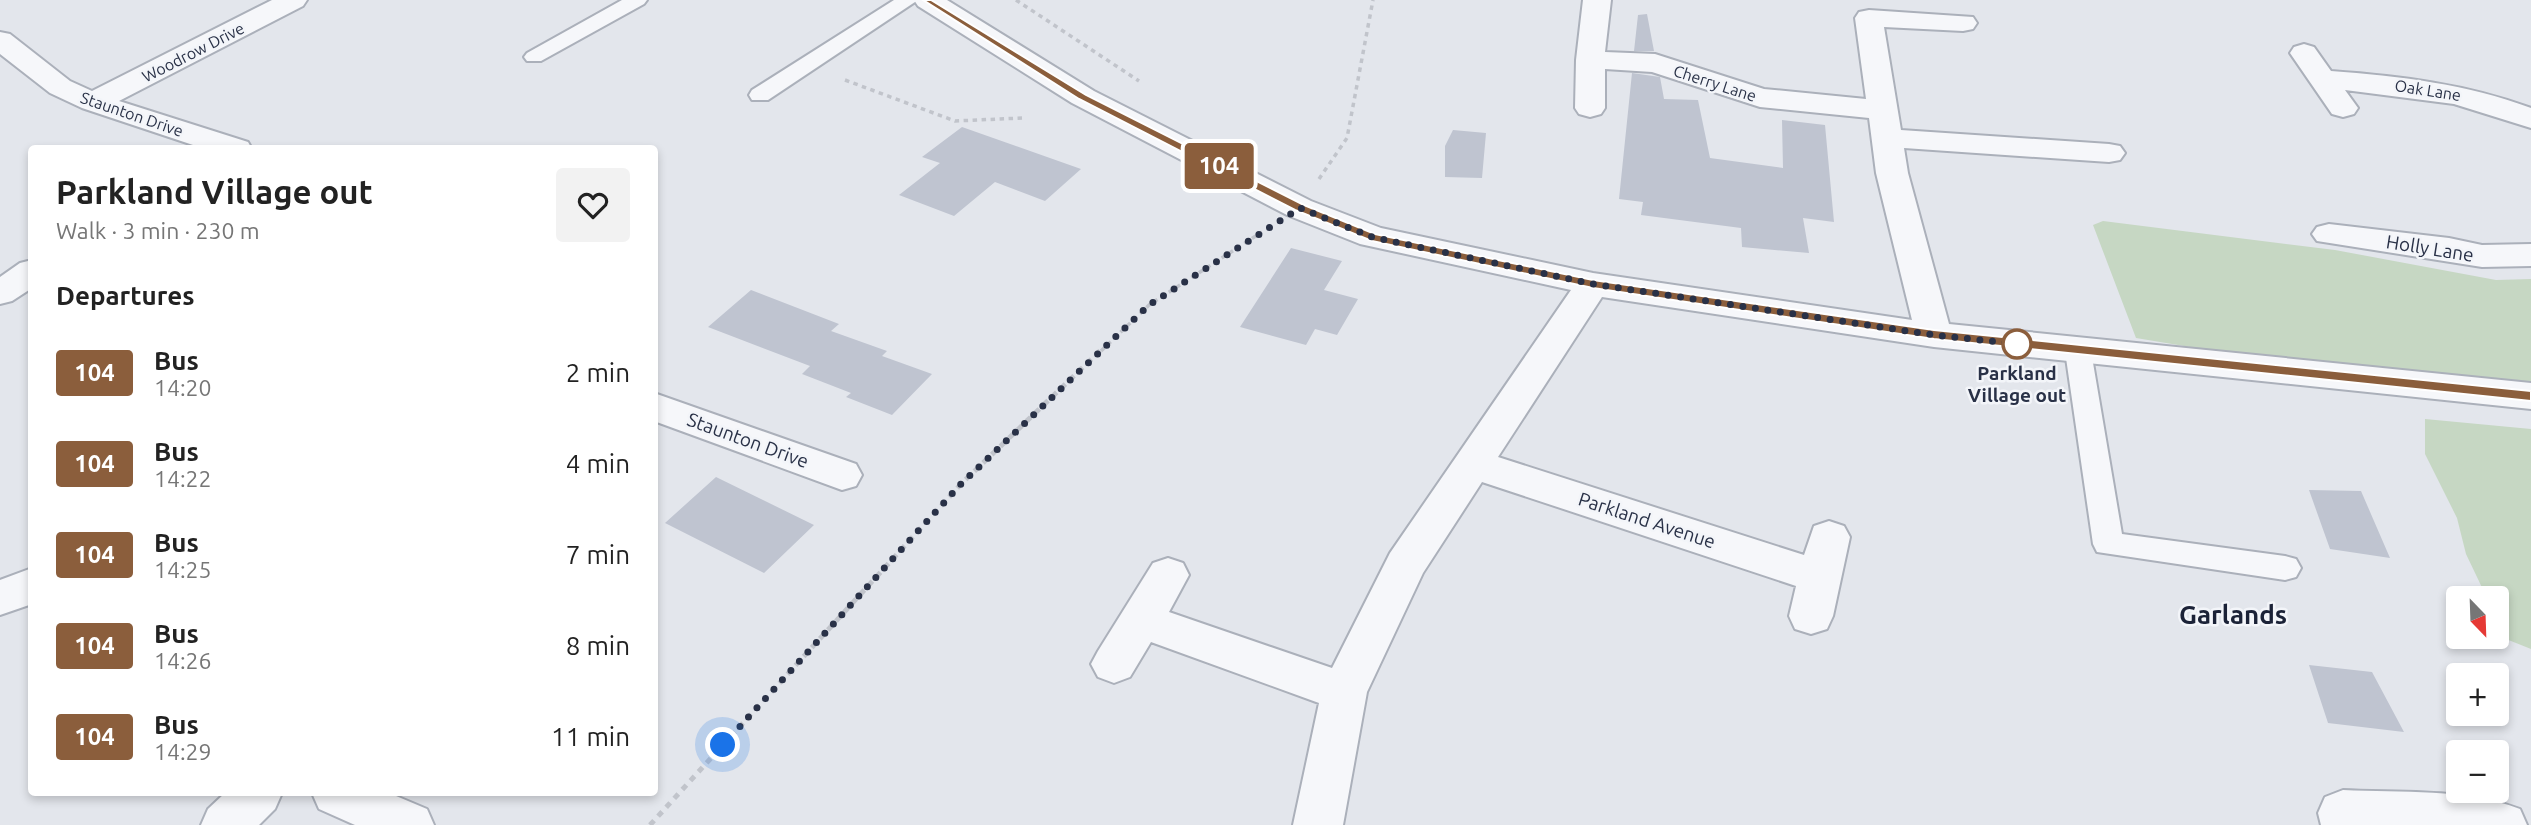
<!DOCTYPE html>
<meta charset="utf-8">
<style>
:root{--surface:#fff;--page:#f2f2f2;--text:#222;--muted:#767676}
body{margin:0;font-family:Ubuntu,sans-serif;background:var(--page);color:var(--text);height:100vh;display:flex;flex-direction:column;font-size:26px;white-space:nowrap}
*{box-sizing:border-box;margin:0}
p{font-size:23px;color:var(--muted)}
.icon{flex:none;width:38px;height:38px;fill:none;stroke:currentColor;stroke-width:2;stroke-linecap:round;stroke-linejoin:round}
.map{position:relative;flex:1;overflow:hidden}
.side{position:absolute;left:28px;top:145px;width:630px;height:651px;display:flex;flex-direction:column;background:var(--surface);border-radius:7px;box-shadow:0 4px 10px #0003}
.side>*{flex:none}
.badge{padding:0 14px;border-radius:5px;font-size:24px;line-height:46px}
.needle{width:46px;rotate:157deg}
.fabs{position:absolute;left:2446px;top:586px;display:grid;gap:14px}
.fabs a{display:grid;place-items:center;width:63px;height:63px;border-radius:7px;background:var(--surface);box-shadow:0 4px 10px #0003;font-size:35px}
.you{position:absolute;width:35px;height:35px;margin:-18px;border:5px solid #fff;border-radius:50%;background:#1a73e8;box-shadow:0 0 0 10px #1a73e833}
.map>.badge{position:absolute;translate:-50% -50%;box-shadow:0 0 0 4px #fff}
h2{padding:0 28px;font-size:26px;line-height:63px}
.round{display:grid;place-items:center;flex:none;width:74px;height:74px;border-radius:7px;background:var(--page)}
.overview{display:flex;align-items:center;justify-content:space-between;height:119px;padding:0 28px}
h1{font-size:33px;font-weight:600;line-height:52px}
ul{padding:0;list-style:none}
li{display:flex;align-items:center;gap:21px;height:91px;padding:0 28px}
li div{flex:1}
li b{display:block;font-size:26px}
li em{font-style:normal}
li .badge{min-width:77px;font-weight:700;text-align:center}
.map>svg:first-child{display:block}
.green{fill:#c6d7c3}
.building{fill:#bfc4d0}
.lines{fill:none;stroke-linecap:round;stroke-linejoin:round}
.service-casing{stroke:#abb0ba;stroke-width:4}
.minor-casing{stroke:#abb0ba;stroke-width:4}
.path-far1{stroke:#c1c4cb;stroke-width:3.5;stroke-dasharray:4.5 4.5;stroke-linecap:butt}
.path{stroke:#c1c4cb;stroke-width:5;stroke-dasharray:6 6;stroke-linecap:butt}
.service{fill:#f6f7fa;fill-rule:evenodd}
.minor{fill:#f6f7fa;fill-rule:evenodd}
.line{fill:#8b5e3c;stroke:#fff;stroke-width:2}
.walk{stroke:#293147;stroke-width:7;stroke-dasharray:0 12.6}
.stop-dot{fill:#fff;stroke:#8b5e3c;stroke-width:3.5}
.labels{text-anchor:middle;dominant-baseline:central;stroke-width:5;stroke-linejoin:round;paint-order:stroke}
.far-street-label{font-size:16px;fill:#293147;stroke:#f3f5f9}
.street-label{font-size:19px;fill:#293147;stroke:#f3f5f9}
.stop-label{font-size:19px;font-weight:bold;fill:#293147;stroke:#f3f5f9}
.district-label{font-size:26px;font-weight:bold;fill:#1b2237;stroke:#f3f5f9}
</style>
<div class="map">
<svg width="2531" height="825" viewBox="0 0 2531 825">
<rect width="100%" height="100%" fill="#e3e6ec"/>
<path class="green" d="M2103,221L2335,250L2496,280L2531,279V393L2280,362L2136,338L2093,225Z
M2425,419L2531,429V649L2506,639L2497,620V598H2487L2466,554L2457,518L2425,454Z"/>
<path class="building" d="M1647,14L1654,51H1634L1638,15Z
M1632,73L1660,77L1664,99L1698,100L1710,158L1783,168L1782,120L1825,125L1834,222L1803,218L1809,253L1742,247L1741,228L1641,215L1643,202L1619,199Z
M962,127L1081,169L1045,201L995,182L954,216L899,195L940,163L922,157Z
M1453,130L1486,133L1482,178L1445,177V146Z
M1291,248L1342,261L1324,290L1358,299L1337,335L1315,329L1306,345L1240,327Z
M751,290L839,324L831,331L887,351L882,356L932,374L892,415L846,397L851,393L802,374L810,366L708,327Z
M716,477L814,525L764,573L665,523Z
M2309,490L2361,491L2390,558L2330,549Z
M2309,665L2372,672L2404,732L2328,723Z"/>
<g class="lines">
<defs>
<path id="service" d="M622,0H647L644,4L541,61H527L524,57L527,53Z
M894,0H918L768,100H752L749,95L752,90Z
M2078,342L2087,345L2091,351L2122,534L2285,556L2296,559L2301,568L2296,577L2285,580L2097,552L2093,544L2065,351L2069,345Z"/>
<path id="minor" d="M272,0H307L303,6L119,101L248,142L252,149H205L82,108L50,93L0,54V32L10,34L70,81L92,91Z
M914,0H947L1094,91L1311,201L1381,228L1593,273L1912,320L1876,173L1869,118L1760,107L1652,72L1605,69V108L1601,114L1590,117L1579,114L1575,108L1576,60L1583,0H1611L1605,52L1655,54L1764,89L1866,99L1855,18L1859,12L1869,10L1973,17L1977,23L1973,29L1963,31L1884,27L1901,130L2109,144L2120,146L2125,153L2120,160L2109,162L1904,148L1908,173L1949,324L2531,383V409L1934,347L1602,297L1498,457L1804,555L1814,526L1829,521L1844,526L1850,537L1833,616L1827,629L1811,634L1795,629L1789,616L1796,586L1482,482L1423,573L1367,692L1343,825H1293L1319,703L1151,642L1130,677L1114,683L1098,677L1091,664L1098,651L1153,563L1168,558L1183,563L1189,575L1169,612L1332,668L1390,553L1571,290L1360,244L1287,215L1072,103L918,6Z
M2304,44L2314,47L2331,71C2399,76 2467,84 2531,108V128L2454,104L2345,90L2358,108L2354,114L2343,117L2332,114L2290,53L2294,47Z
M2329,224L2449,238L2482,245L2531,244V266L2482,267L2317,241L2312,234L2317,227Z
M32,260V288L12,301L0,304V277L20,263Z
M654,393L856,464L862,475L856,486L842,490L654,421Z
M32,568V604L0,615V580Z
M2343,790C2401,793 2465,788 2520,809L2527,825H2321L2318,813L2325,797Z
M225,793H282L275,809L259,825H201L208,809Z
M312,793H389L427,809L434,825H355L319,809Z"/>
</defs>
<use href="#service" class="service-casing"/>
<use href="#minor" class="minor-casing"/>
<path class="path-far1" d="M1016,0L1139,81
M845,80L955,121L1022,118
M1319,179L1347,138L1373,0
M1101,351L1149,305L1262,232"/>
<path class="path" d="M650,825L961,484L1102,349"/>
<use href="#service" class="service"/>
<use href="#minor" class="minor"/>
</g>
<path class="line" d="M923,0H931L1086,95L1304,205L1375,234L1593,280L1934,330L2531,391V401L1934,339L1593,288L1372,241L1295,210L1079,99Z"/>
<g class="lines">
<path class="walk" d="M723,745L961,484L1149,305L1300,208L1372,237L1593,284L1934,335L2017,344"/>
</g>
<circle class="stop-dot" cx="2017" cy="344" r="14"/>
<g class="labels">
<g class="far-street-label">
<text transform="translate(193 52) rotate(-27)">Woodrow Drive</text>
<text transform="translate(1715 83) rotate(18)">Cherry Lane</text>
<text transform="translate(2428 90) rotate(9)">Oak Lane</text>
<text transform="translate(132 114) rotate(19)">Staunton Drive</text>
</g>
<g class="street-label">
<text transform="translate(2430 248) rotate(9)">Holly Lane</text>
<text transform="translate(748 440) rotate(20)">Staunton Drive</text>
<text transform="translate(1647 520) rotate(18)">Parkland Avenue</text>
</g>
<g class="stop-label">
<text x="2017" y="373">Parkland<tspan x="2017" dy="22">Village out</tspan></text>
</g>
<g class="district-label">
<text x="2233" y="614">Garlands</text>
</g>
</g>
</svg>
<div class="fabs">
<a><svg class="needle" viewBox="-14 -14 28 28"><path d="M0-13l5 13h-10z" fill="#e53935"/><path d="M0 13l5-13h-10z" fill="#767676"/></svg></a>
<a>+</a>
<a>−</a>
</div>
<div class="you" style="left:723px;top:745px"></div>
<b class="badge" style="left:1219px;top:166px;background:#8b5e3c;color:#fff">104</b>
<section class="side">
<div class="overview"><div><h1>Parkland Village out</h1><p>Walk · 3 min · 230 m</p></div><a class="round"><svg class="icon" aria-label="heart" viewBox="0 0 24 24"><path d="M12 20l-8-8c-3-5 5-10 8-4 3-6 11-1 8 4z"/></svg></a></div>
<h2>Departures</h2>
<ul>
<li><span class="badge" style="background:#8b5e3c;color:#fff">104</span><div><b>Bus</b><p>14:20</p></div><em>2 min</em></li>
<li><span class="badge" style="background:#8b5e3c;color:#fff">104</span><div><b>Bus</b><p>14:22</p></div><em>4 min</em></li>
<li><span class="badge" style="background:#8b5e3c;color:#fff">104</span><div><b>Bus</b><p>14:25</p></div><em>7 min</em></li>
<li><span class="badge" style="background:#8b5e3c;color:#fff">104</span><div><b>Bus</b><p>14:26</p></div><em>8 min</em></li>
<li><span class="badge" style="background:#8b5e3c;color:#fff">104</span><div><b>Bus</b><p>14:29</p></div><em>11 min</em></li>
</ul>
</section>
</div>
